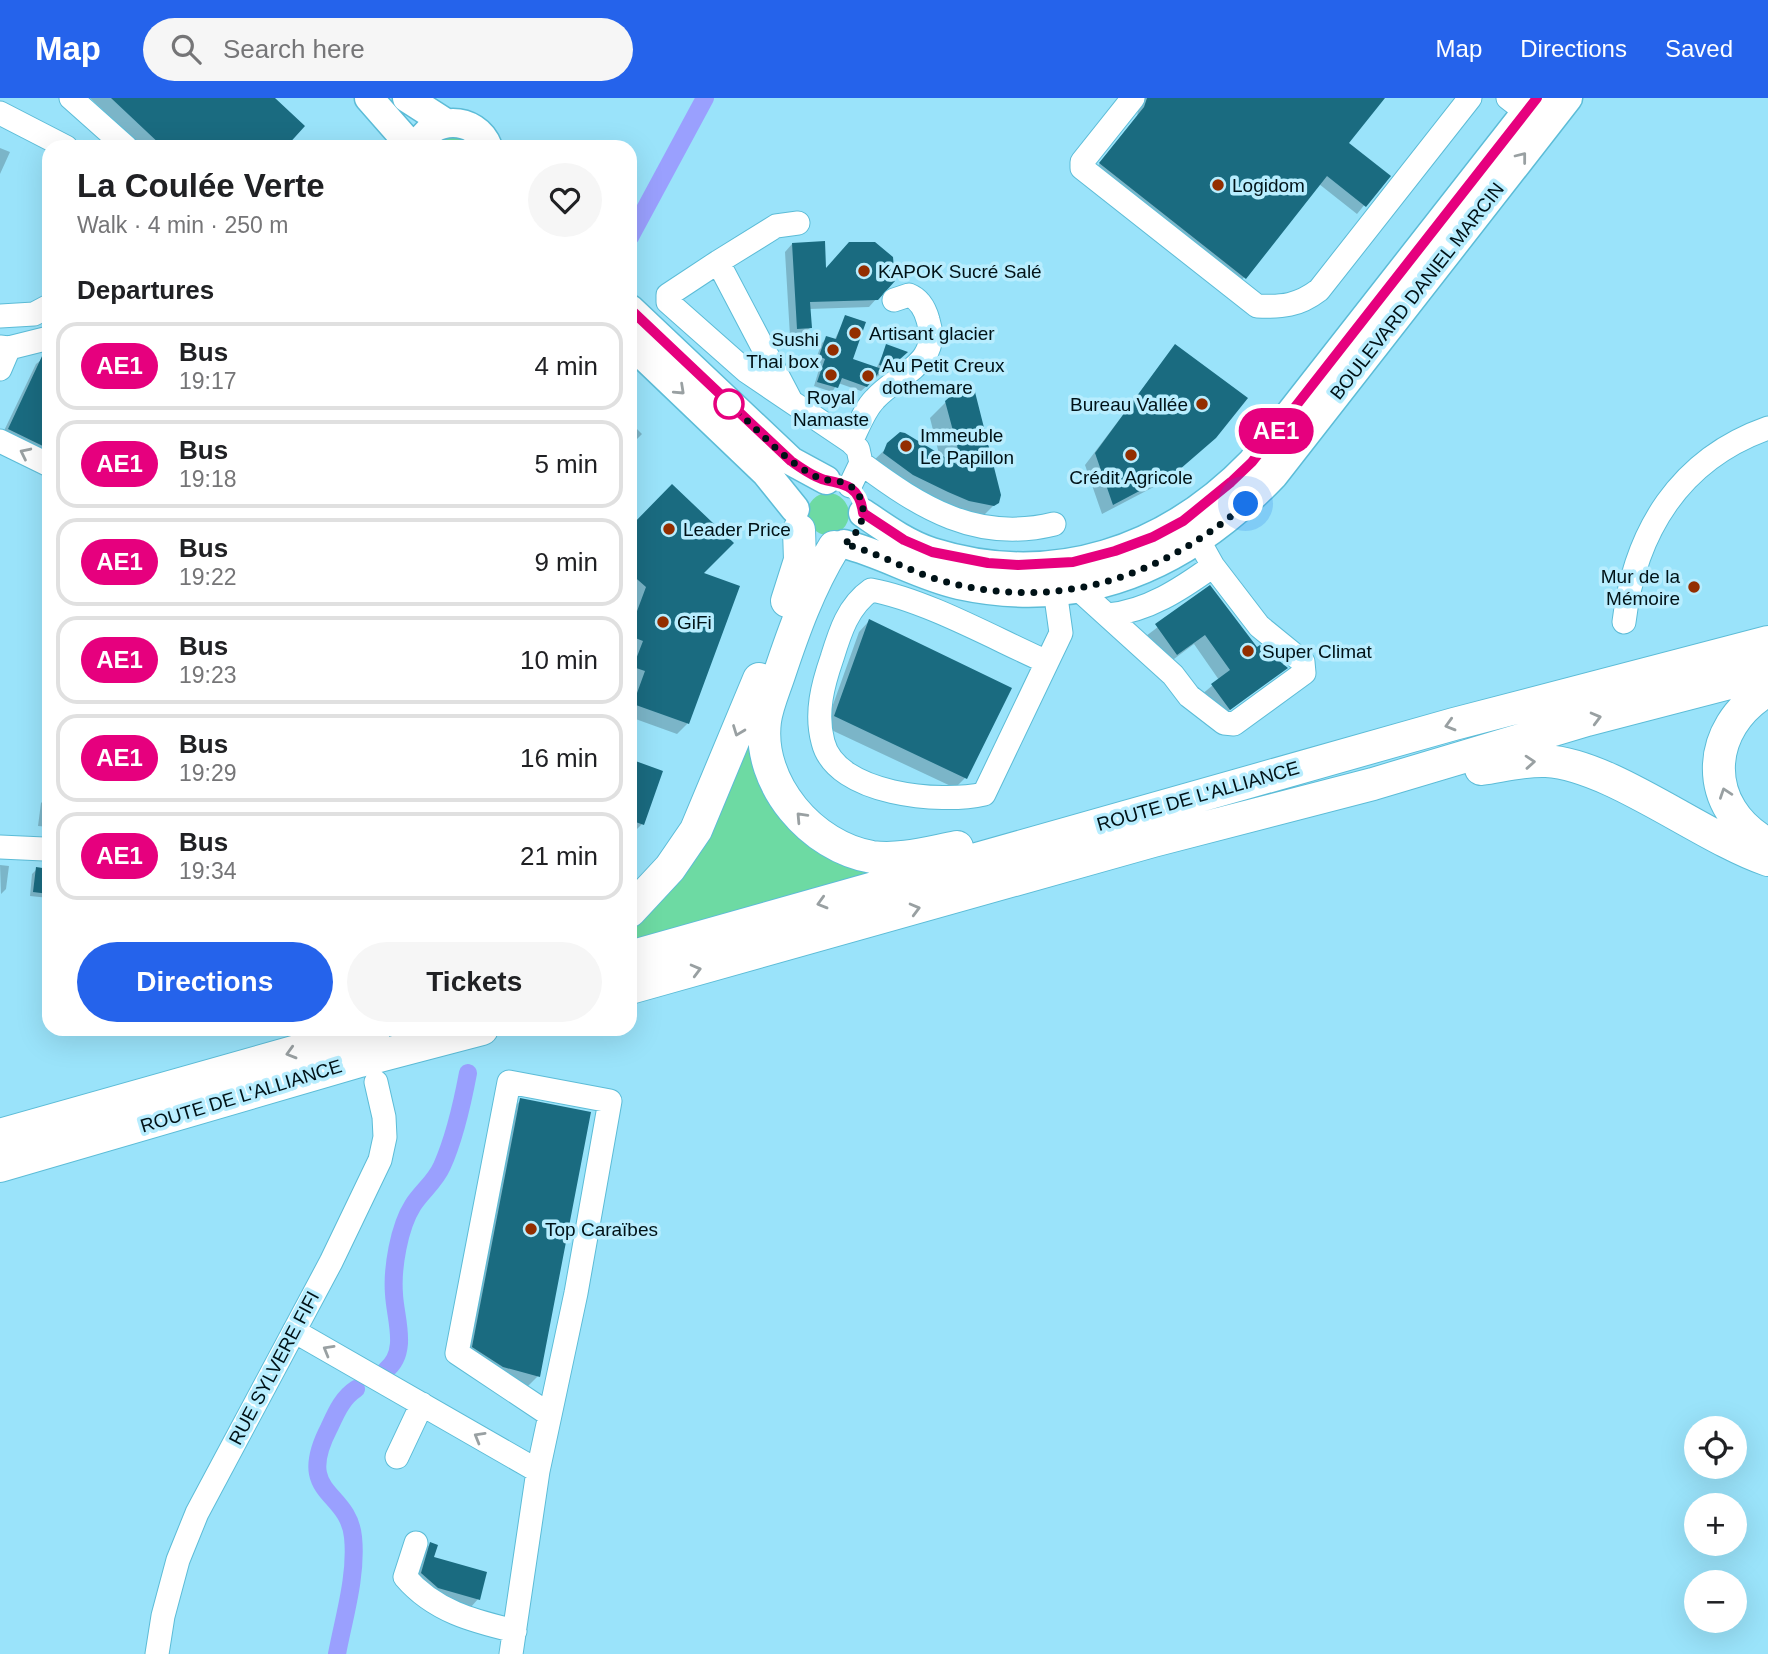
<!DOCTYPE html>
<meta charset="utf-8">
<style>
:root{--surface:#fff;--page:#f6f6f6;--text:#202124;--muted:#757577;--line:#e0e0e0;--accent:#2563eb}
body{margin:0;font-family:Arial,sans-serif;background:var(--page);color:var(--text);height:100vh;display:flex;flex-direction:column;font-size:26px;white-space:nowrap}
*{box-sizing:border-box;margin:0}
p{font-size:23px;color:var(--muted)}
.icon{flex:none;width:38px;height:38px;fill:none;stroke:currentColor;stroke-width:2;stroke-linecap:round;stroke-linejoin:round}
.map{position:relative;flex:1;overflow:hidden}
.side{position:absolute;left:42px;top:42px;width:595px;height:896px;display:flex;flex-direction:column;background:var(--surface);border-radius:21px;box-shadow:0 7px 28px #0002}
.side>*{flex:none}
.badge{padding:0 14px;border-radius:23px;font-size:24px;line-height:46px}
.controls{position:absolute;left:1684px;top:1318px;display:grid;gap:14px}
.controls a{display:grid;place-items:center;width:63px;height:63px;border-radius:50%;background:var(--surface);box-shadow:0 7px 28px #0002;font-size:35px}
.you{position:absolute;width:35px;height:35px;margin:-18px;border:5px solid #fff;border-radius:50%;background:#1a73e8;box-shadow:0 0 0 10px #1a73e833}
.map>.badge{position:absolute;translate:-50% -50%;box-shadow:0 0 0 4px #fff}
h2{padding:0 35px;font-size:26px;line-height:63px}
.round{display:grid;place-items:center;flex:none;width:74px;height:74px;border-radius:37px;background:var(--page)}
.head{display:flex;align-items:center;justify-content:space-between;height:119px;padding:0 35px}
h1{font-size:33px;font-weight:700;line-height:52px}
.button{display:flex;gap:14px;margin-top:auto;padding:14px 35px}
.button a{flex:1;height:80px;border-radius:42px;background:var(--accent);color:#fff;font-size:28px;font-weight:700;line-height:80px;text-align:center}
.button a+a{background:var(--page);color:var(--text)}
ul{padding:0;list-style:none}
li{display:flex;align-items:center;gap:21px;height:88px;margin:0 14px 10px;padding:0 21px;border:4px solid var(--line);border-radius:21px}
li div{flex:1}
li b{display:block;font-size:26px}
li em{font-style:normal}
li .badge{min-width:77px;font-weight:700;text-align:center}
header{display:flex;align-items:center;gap:42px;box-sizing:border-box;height:98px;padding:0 35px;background:var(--accent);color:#fff}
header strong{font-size:33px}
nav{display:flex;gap:38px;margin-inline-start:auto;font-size:24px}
.search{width:490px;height:63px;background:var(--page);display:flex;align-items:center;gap:18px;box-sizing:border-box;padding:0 24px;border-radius:38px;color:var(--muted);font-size:26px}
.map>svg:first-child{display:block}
.green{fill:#6ddaa3}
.shadow{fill:#0003}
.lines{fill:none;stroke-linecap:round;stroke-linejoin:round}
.canal{stroke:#9aa0fe;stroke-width:18}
.building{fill:#1a6b80}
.minor-casing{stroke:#5cbcd7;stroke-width:25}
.major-casing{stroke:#5cbcd7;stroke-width:31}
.highway-casing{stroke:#5cbcd7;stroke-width:34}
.minor{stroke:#fff;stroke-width:23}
.major{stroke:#fff;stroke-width:28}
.highway{stroke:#fff;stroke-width:32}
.oneway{stroke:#99a0a2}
.line-casing{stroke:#fff;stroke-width:16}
.line{stroke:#e6007e;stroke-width:10}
.walk{stroke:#001217;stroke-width:7;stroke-dasharray:0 12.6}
.poi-dot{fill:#932e00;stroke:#b8edfe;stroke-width:2.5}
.stop-dot{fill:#fff;stroke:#e6007e;stroke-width:3.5}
.labels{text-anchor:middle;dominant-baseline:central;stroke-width:7;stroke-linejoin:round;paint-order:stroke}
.poi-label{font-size:19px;fill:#001217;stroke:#b8edfe;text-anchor:start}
.street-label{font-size:19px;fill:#001217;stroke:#b8edfe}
</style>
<header>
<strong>Map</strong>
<div class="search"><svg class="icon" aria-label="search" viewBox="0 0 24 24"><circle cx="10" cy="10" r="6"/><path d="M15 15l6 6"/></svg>Search here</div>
<nav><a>Map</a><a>Directions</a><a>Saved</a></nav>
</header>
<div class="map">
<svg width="1768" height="1556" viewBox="0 0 1768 1556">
<rect width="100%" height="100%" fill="#9ae3fa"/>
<path class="green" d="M460,35L477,49H428L433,42Z
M807 416a21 21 0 1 1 42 0a21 21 0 1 1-42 0Z
M756,617L762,686L882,778L630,846V822Z"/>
<path class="shadow" d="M90,0H273L283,49H142Z
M1141,0H1383L1347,45L1388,78L1357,116L1319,86L1237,188L1093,74L1137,18Z
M0,50L10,54L0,76Z
M792,146L824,174L877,200L869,209L809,211L810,230L802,237L790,238L785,154Z
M846,219L851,262L876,271L887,248L905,254L861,293L838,285L832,294L814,288L821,265L815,263L822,245L827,240L834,243Z
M1175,248L1203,350L1167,382L1102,416L1085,367Z
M49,256V364L1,339L36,266Z
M946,304L997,404L981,420L969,423L868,368L900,337L940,360L930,320Z
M630,324L642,336L630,348Z
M630,431L701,476L738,489L687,626L677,636L630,619V600L636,584L630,582L633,553L630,552V517L637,500L630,494Z
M1210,490L1257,551L1285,570L1218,621L1201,597L1219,582L1194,546L1166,567L1146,538Z
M869,523L965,680L955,690L825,629L859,534Z
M630,662L642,726L632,736H630Z
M46,700H49V729L38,728L41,705Z
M0,767L9,768L6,791L1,796Z
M37,771L49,772V800L30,798L32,776Z
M521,1002L538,1278L528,1288L493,1279L463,1259L510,1013Z
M430,1446L431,1460L478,1501L471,1509L430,1497L414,1483L423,1454Z"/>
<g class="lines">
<path class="canal" d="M630,139L705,0
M386,1272C409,1254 395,1220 394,1196C392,1170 399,1129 413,1107C422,1093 435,1084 442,1068C455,1039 462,1007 468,975
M337,1556C344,1519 357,1477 353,1439C348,1391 294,1398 329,1330C336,1315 342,1300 356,1291"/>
</g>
<path class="building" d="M111,0H275L305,28L286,49H163Z
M1147,0H1385L1349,45L1391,78L1366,109L1327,78L1246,181L1099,65L1144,9Z
M825,143L826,170L849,144H875L893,159L895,183L878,202L810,204L812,230L797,231L792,145Z
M845,217L866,224L853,261L882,271L867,289L842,280L838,290L817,284L825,261L819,258L826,238L836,241Z
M886,246L908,254L890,270L879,267Z
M1175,246L1248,300L1216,340L1179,372L1113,407L1095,355Z
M49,254V351L8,331L43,256Z
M968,283L975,294L1001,397L999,405L994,408L969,403L948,394L913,377L883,355L887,345L900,334L905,335L963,370L945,303Z
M672,386L734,445L704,475L740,488L689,626L633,606L645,573L633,569L643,543L630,538V532L646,489L630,475V429Z
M1210,487L1257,549L1260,547L1288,570L1230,612L1211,586L1230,572L1205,537L1177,557L1155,526Z
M869,521L1012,590L967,681L834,618Z
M630,661L663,673L644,727L630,722Z
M36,769L49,771V796L33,794Z
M520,1000L591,1014L540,1279L503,1269L472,1249Z
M430,1444L438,1447L434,1459L487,1474L480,1502L438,1490L421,1475Z"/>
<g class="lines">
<defs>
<path id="minor" d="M71,0L126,49
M1133,0L1082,64V70L1257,208C1282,209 1298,208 1319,192L1470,0
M1508,0L1526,14
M0,15L66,49
M718,164L776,128L798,125
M0,218L34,216L49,208
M0,249L9,250L49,240
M0,271L9,250
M790,301L718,164L668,197V204L746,273L851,344L858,351L861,365L850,388
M0,343L49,367
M851,344C858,330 864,312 875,301C898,275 942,266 928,222C925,211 919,201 909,197L894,202
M861,365C921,410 977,445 1054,426
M1077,490L1173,577L1189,598L1224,625L1234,626L1304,575L1303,564L1259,528L1213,468L1199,443
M1108,517C1148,513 1181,491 1213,468
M1624,524C1635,433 1680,361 1768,330
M1047,564C995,541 926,502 871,492C848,508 840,534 832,560C823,586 815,615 823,644C836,697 941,706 984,696L1061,535L1055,492
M0,749L44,751
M509,984L610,1003L576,1195L550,1317L457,1255Z
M294,1233L538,1373
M397,1359L422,1306
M416,1445L405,1479C434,1513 473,1523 515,1533
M157,1556L163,1518L178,1462L197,1415L331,1164L380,1062L385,1039L384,1019L376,984
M511,1556L538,1373L550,1317"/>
<path id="major" d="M369,0L412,49
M407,0L446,25
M418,49C430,17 476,17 488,49
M630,211L791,363L826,382
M630,245L766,375L795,411
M863,415C885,430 907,446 932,454C1053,492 1167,452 1252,364L1537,0
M844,446C884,456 919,478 959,487C1084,514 1188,467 1274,377L1568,0"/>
<path id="highway" d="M834,449C809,490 794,532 779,577C774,592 767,608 765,623C757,686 812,749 872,759C900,763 930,754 957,749
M787,503L800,462L799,432
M1768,592C1704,629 1701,710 1768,746
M1481,671C1502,668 1525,662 1546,663C1612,667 1701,739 1768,762
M630,813L670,770L696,732L759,581
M630,859L1454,626L1768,544
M630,890L1153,743L1373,686L1587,622L1768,575
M0,1037L375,931
M0,1068L360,963L482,931"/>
</defs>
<use href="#minor" class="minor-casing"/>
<use href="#major" class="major-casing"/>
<use href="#highway" class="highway-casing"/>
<use href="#minor" class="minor"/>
<use href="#major" class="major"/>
<use href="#highway" class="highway"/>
</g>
<defs><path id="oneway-chevron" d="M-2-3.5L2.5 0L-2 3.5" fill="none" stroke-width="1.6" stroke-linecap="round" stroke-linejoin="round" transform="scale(1.75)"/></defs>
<g class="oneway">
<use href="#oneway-chevron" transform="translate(1522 59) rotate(-52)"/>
<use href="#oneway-chevron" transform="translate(680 292) rotate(43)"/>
<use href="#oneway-chevron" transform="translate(25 355) rotate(-154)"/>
<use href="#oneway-chevron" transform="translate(1596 620) rotate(-15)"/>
<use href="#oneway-chevron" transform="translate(1450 627) rotate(164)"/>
<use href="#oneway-chevron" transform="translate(738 633) rotate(111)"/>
<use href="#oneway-chevron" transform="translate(1530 664) rotate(-4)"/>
<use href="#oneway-chevron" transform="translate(1725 695) rotate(-109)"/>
<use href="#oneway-chevron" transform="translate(801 719) rotate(-133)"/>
<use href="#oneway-chevron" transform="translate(822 805) rotate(164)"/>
<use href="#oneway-chevron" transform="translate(915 811) rotate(-15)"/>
<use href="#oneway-chevron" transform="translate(696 872) rotate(-15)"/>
<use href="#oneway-chevron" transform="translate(291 955) rotate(164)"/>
<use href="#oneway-chevron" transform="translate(328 1252) rotate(-150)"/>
<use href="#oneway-chevron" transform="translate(479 1339) rotate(-150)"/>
</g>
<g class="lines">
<defs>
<path id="line" d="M630,211L791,363C801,370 813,379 825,382C847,386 860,390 863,415L904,442L932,454L988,465L1018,467L1073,464L1115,453L1153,439L1183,423L1231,384L1252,364L1537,0"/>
</defs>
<use href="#line" class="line-casing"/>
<use href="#line" class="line"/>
<path class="walk" d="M729,306C751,325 771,348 794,365C803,371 812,378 823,381C831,383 840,382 849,387C872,403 864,433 844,446C877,454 906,472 939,482C1054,515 1158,481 1246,406"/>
</g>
<g class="poi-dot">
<circle cx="1218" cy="87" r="7"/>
<circle cx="864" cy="173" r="7"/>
<circle cx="855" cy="235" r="7"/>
<circle cx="833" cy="252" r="7"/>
<circle cx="831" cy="277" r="7"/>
<circle cx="868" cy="278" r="7"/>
<circle cx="1202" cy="306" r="7"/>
<circle cx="906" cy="348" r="7"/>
<circle cx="1131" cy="357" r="7"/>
<circle cx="669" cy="431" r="7"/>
<circle cx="1694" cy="489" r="7"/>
<circle cx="663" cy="524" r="7"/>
<circle cx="1248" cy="553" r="7"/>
<circle cx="531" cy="1131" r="7"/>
</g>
<circle class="stop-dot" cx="729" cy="306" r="14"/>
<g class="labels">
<g class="poi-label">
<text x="1232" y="87">Logidom</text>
<text x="878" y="173">KAPOK Sucré Salé</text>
<text x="869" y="235">Artisant glacier</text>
<text x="819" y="241" text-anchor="end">Sushi<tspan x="819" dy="22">Thai box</tspan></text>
<text x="882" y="267">Au Petit Creux<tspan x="882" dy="22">dothemare</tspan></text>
<text x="831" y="299" text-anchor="middle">Royal<tspan x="831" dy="22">Namaste</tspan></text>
<text x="1188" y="306" text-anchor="end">Bureau Vallée</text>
<text x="920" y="337">Immeuble<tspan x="920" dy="22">Le Papillon</tspan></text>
<text x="1131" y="379" text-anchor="middle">Crédit Agricole</text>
<text x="683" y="431">Leader Price</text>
<text x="1680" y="478" text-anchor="end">Mur de la<tspan x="1680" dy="22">Mémoire</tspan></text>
<text x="677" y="524">GiFi</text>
<text x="1262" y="553">Super Climat</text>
<text x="545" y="1131">Top Caraïbes</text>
</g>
<g class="street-label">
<text transform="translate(1417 193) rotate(-52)">BOULEVARD DANIEL MARCIN</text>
<text transform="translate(1198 698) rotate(-16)">ROUTE DE L'ALLIANCE</text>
<text transform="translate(241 998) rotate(-17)">ROUTE DE L'ALLIANCE</text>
<text transform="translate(274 1270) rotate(-62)">RUE SYLVERE FIFI</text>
</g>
</g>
</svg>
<div class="controls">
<a><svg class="icon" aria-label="locate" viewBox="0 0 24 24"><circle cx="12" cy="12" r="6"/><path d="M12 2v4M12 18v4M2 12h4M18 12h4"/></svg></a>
<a>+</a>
<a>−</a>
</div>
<div class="you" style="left:1246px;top:406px"></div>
<b class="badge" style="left:1276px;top:333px;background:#e6007e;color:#fff">AE1</b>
<section class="side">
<div class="head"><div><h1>La Coulée Verte</h1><p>Walk · 4 min · 250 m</p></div><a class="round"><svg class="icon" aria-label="heart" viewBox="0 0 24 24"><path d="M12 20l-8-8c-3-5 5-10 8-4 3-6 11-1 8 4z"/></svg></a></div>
<h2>Departures</h2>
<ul>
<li><span class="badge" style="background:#e6007e;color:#fff">AE1</span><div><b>Bus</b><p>19:17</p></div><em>4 min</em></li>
<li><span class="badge" style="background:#e6007e;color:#fff">AE1</span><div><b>Bus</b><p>19:18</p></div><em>5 min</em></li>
<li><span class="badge" style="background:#e6007e;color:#fff">AE1</span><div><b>Bus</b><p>19:22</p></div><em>9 min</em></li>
<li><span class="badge" style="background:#e6007e;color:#fff">AE1</span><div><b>Bus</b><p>19:23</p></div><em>10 min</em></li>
<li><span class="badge" style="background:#e6007e;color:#fff">AE1</span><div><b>Bus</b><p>19:29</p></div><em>16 min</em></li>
<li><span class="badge" style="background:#e6007e;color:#fff">AE1</span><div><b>Bus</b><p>19:34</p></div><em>21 min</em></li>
</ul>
<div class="button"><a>Directions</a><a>Tickets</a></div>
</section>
</div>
